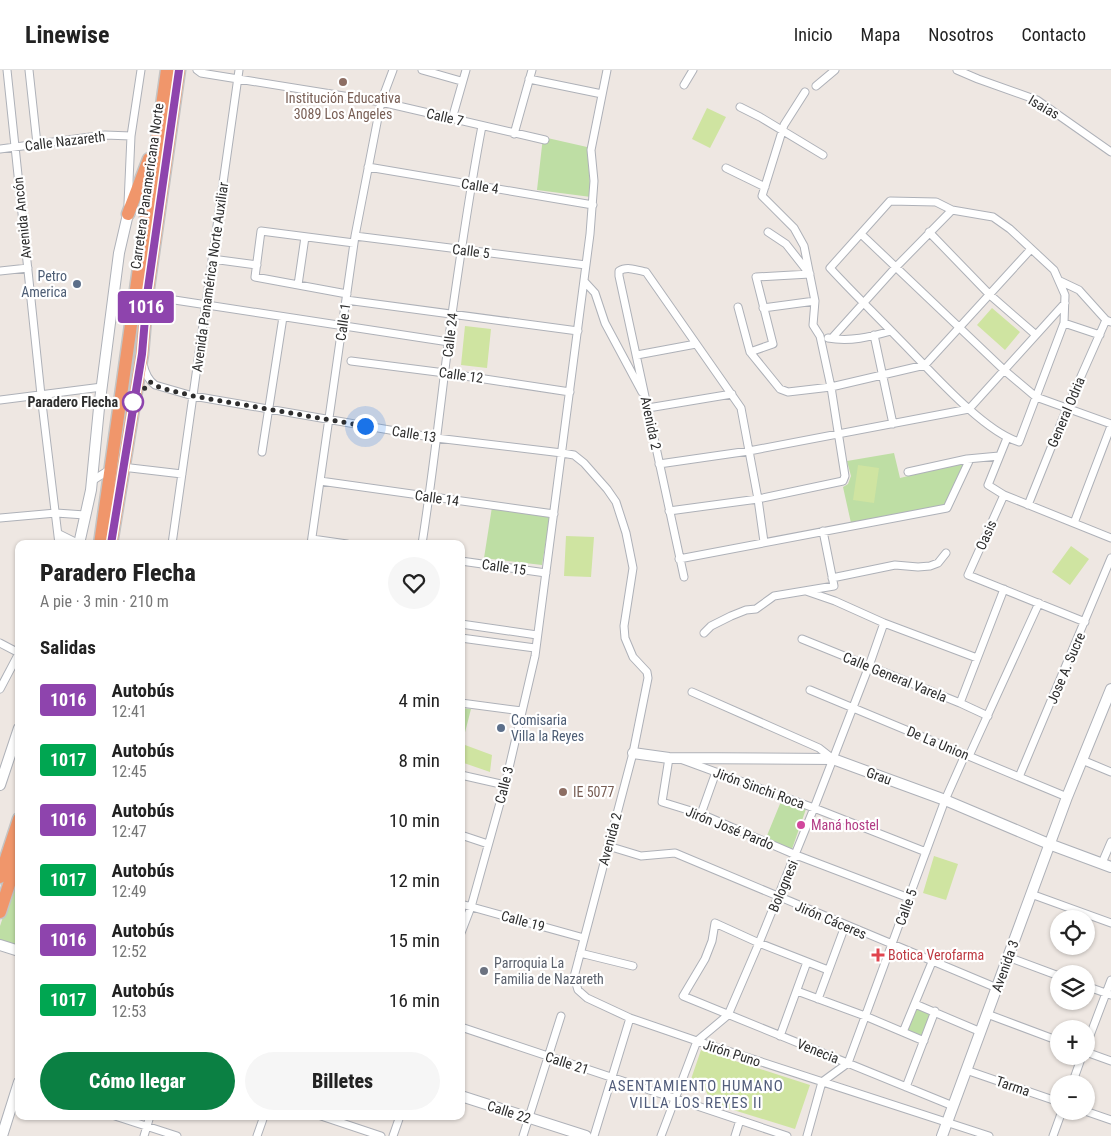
<!DOCTYPE html>
<html lang="es">
<meta charset="utf-8">
<style>
:root{--surface:#fff;--page:#f6f6f6;--text:#222;--muted:#767676;--line:#e0e0e0;--accent:#0b8043}
body{margin:0;font-family:"Roboto Condensed",sans-serif;background:var(--page);color:var(--text);height:100vh;display:flex;flex-direction:column;font-size:19px;white-space:nowrap}
*{box-sizing:border-box;margin:0}
p{font-size:16px;color:var(--muted)}
.icon{flex:none;width:28px;height:28px;fill:none;stroke:currentColor;stroke-width:2;stroke-linecap:round;stroke-linejoin:round}
.map{position:relative;flex:1;overflow:hidden}
.sheet{position:absolute;left:15px;top:470px;width:450px;height:580px;display:flex;flex-direction:column;background:var(--surface);border-radius:10px;box-shadow:0 1px 4px #0004}
.sheet>*{flex:none}
.badge{padding:0 10px;border-radius:4px;font-size:18px;line-height:32px}
.controls{position:absolute;left:1050px;top:840px;display:grid;gap:10px}
.controls a{display:grid;place-items:center;width:45px;height:45px;border-radius:50%;background:var(--surface);box-shadow:0 1px 4px #0004;font-size:25px}
.you{position:absolute;width:25px;height:25px;margin:-12px;border:4px solid #fff;border-radius:50%;background:#1a73e8;box-shadow:0 0 0 8px #1a73e833}
.map>.badge{position:absolute;translate:-50% -50%;box-shadow:0 0 0 2px #fff}
h2{padding:0 25px;font-size:19px;line-height:45px}
.round{display:grid;place-items:center;flex:none;width:52px;height:52px;border-radius:26px;background:var(--page)}
.overview{display:flex;align-items:center;justify-content:space-between;height:85px;padding:0 25px}
h1{font-size:24px;font-weight:800;line-height:38px}
.cta{display:flex;gap:10px;margin-top:auto;padding:10px 25px}
.cta a{flex:1;height:58px;border-radius:30px;background:var(--accent);color:#fff;font-size:20px;font-weight:800;line-height:58px;text-align:center}
.cta a+a{background:var(--page);color:var(--text)}
ul{padding:0;list-style:none}
li{display:flex;align-items:center;gap:15px;height:60px;padding:0 25px}
li div{flex:1}
li b{display:block;font-size:19px}
li em{font-style:normal}
li .badge{min-width:55px;font-weight:700;text-align:center}
header{display:flex;align-items:center;gap:30px;box-sizing:border-box;height:70px;padding:0 25px;background:var(--surface);border-bottom:1px solid var(--line)}
header strong{font-size:24px}
nav{display:flex;gap:28px;margin-inline-start:auto;font-size:18px}
.map>svg:first-child{display:block}
.green{fill:#bedea4}
.pitch{fill:#cfe4a1}
.lines{fill:none;stroke-linecap:round;stroke-linejoin:round}
.street-casing{stroke:#aeb1b8;stroke-width:9}
.secondary-casing{stroke:#aeb1b8;stroke-width:12}
.highway-casing{stroke:#c4c4c4;stroke-width:15}
.street{stroke:#fff;stroke-width:7}
.secondary{stroke:#fff;stroke-width:10}
.highway{stroke:#f0966b;stroke-width:12}
.line-casing{stroke:#fff;stroke-width:11}
.line{stroke:#8e44ad;stroke-width:8}
.walk{stroke:#2e2e2e;stroke-width:5;stroke-dasharray:0 9}
.education-dot{fill:#8d6e63;stroke:#fff;stroke-width:2}
.service-dot{fill:#5c6f8a;stroke:#fff;stroke-width:2}
.stop-dot{fill:#fff;stroke:#8e44ad;stroke-width:2.5}
.hotel-dot{fill:#d1479c;stroke:#fff;stroke-width:2}
.health-dot{fill:#e0444e;stroke:#fff;stroke-width:2}
.worship-dot{fill:#6b7280;stroke:#fff;stroke-width:2}
.labels{text-anchor:middle;dominant-baseline:central;stroke-width:4.5;stroke-linejoin:round;paint-order:stroke}
.education-label{font-size:14px;fill:#785e54;stroke:#fff}
.street-label{font-size:14px;fill:#2e2e2e;stroke:#fff}
.service-label{font-size:14px;fill:#4e5e75;stroke:#fff;text-anchor:end}
.stop-label{font-size:14px;font-weight:bold;fill:#2e2e2e;stroke:#fff;text-anchor:end}
.hotel-label{font-size:14px;fill:#b23c85;stroke:#fff;text-anchor:start}
.health-label{font-size:14px;fill:#be3a42;stroke:#fff;text-anchor:start}
.worship-label{font-size:14px;fill:#5b616d;stroke:#fff;text-anchor:start}
.neighbourhood-label{font-size:15px;letter-spacing:1px;fill:#525d7b;stroke:#fff}
</style>
<header>
<strong>Linewise</strong>
<nav><a>Inicio</a><a>Mapa</a><a>Nosotros</a><a>Contacto</a></nav>
</header>
<div class="map">
<svg width="1111" height="1066" viewBox="0 0 1111 1066">
<rect width="100%" height="100%" fill="#eee7e2"/>
<path class="green" d="M543,67L587,77L591,127L537,120Z
M894,383L900,408L957,394L963,395L946,435L851,453L843,417L848,414L851,406L847,391Z
M492,437L550,446L542,495L484,488Z
M461,638L471,639L461,678Z
M782,729L806,739L792,779L766,768Z
M19,799V877L0,870V856Z
M916,935L932,941L922,966L907,960Z"/>
<path class="pitch" d="M707,38L726,47L710,78L692,69Z
M992,238L1020,262L1005,280L977,255Z
M465,256L491,259L487,298L461,295Z
M858,395L879,398L874,433L853,430Z
M566,466L594,467L591,507L564,506Z
M1071,476L1089,489L1070,515L1052,502Z
M465,675L492,685L490,702L461,692Z
M934,786L958,794L946,830L923,823Z
M701,980L810,1015L795,1059L711,1033L702,1011L689,1015Z"/>
<g class="lines">
<defs>
<path id="street" d="M7,0L41,325L59,474
M29,0L37,74
M197,0L201,3L381,32L545,70
M422,0L461,11
M957,0L978,9L1037,30L1111,82
M529,9L602,24
M684,15L693,0
M816,16L835,0
M740,37L760,47L823,85
M452,49L466,0
M514,64L532,0
M0,79L105,65L131,66
M368,97L593,135
M726,98L765,117
M890,131L936,132L952,140L993,147L1010,159L1054,200L1065,225L1064,253L1019,372C982,361 928,298 900,270C877,246 853,223 830,198Z
M128,134L131,66L141,0
M768,162L786,174L808,202
M929,162L990,225L1036,265
M861,164L1004,300L1036,327L1111,354
M355,166L586,195
M212,189L257,195
M0,201L28,198
M584,211L595,223L605,253L642,322
M1060,211L1079,220L1106,250L1111,252
M298,215L305,167
M347,224L255,207L261,161L354,173
M168,229L449,272
M346,230L578,261
M738,237L750,282L780,319L788,322L831,317L925,295L1031,179
M763,238L815,231
M1064,253L1100,265
M874,265L893,354
M828,268C850,272 870,267 891,261
M832,268L895,198L952,140
M750,282L773,274L756,207L810,204
M637,285L696,274
M351,291L445,303L570,322
M143,294C145,303 148,310 155,315L193,326L436,368L562,383L574,385L584,393L607,419L616,432L626,463L633,498L624,556L625,568L633,587L647,602L648,608L633,683L574,907L578,920L587,928L630,948L697,971L989,1066
M0,330L102,317
M648,338L732,324
M1007,368L988,415L1004,425L1111,468
M262,382L283,247
M659,394L749,381L969,339L1065,233
M122,397L182,404
M908,402L967,389L999,386
M92,411L112,398
M320,411L554,444
M1004,425L968,505L1085,552
M1028,435L1067,338L1106,250
M669,441L758,429L843,411L845,406L831,317L820,266L813,255L815,231L804,176L794,158L762,126L784,55L805,22
M0,448L56,443L85,445
M1074,453L1111,356
M59,464L79,474
M312,469L347,474
M172,474L239,0
M311,474L355,166L381,32L393,0
M422,474C434,397 442,320 452,244C461,181 470,118 482,56
M679,489L947,438L970,389
M461,491L546,503
M684,507L619,206V201C627,196 637,200 646,202L741,338L758,429L764,472
M832,508L895,495L918,497L930,496L938,493L946,483
M806,521L835,531L884,553L977,588
M461,554L537,565
M704,563L711,556L731,546L746,540L756,539L774,526L834,516L823,461
M461,568L535,578
M802,569L960,633L988,646
M0,573L19,583
M0,619L19,583
M810,620L1067,727
M692,622L819,678L833,689
M461,633L522,641
M960,633L1004,519
M969,686L1039,533
M669,688L662,732L701,744L796,785L909,828
M683,690L814,738L926,782
M1082,690L1111,702
M461,705L505,715
M1019,707L1111,488
M701,744L716,702
M461,765L488,774
M608,776L641,786L675,783L997,918
M1102,793L1111,772
M1031,824L1111,853
M461,834L584,868
M461,863L471,837L505,715L535,586L590,164L594,111L591,80L607,0
M580,883L633,896
M1008,887L1059,906
M828,900L759,873L715,853L712,871L705,889L683,926L953,1036
M1086,916L1111,925
M797,921L865,946L924,971
M818,929L845,856
M915,934L981,962
M987,944L1059,971
M461,957L787,1066
M903,962L932,892
M780,966L807,892
M1086,976L1111,910
M1086,982L1111,991
M966,1000L1059,1032
M1072,1014L1082,986
M906,1017L935,941
M1085,1041L1111,1050
M115,1046L177,1066
M321,1046L381,1066
M144,1066L150,1046
M257,1066L264,1046
M393,1066L400,1046
M523,1066L561,946
M594,1066L630,948
M661,1066L697,971L728,945L759,873L814,738L869,596L884,553
M735,1066L740,1050
M807,1066L822,1012L848,993L945,730L965,685
M1053,1066L1062,1041"/>
<path id="secondary" d="M79,474L91,420L99,338L119,183L128,144
M633,683L669,688L833,689L945,730L1049,774L1111,797
M0,715L19,658
M0,875L19,881
M461,1026L586,1066
M2,1066L19,1012
M942,1066L1067,727L1111,619"/>
<path id="highway" d="M128,144L149,89
M100,474L167,0
M111,474L142,284L147,225L179,0
M0,807L19,749
M0,842L19,784"/>
</defs>
<use href="#street" class="street-casing"/>
<use href="#secondary" class="secondary-casing"/>
<use href="#highway" class="highway-casing"/>
<use href="#street" class="street"/>
<use href="#secondary" class="secondary"/>
<use href="#highway" class="highway"/>
</g>
<g class="lines">
<defs>
<path id="line" d="M111,474L142,284L147,225L179,0"/>
</defs>
<use href="#line" class="line-casing"/>
<use href="#line" class="line"/>
<path class="walk" d="M133,332L150,312L161,318L193,326L365,356"/>
</g>
<g class="education-dot">
<circle cx="343" cy="12" r="5"/>
<circle cx="563" cy="722" r="5"/>
</g>
<g class="service-dot">
<circle cx="77" cy="214" r="5"/>
<circle cx="501" cy="658" r="5"/>
</g>
<circle class="stop-dot" cx="133" cy="332" r="10"/>
<circle class="hotel-dot" cx="801" cy="755" r="5"/>
<path class="health-dot" d="M875.5 877.5h5v5h5v5h-5v5h-5v-5h-5v-5h5z"/>
<circle class="worship-dot" cx="484" cy="901" r="5"/>
<g class="labels">
<g class="education-label">
<text x="343" y="28">Institución Educativa<tspan x="343" dy="16">3089 Los Angeles</tspan></text>
<text x="573" y="722" text-anchor="start">IE 5077</text>
</g>
<g class="street-label">
<text transform="translate(1044 37) rotate(30)">Isaias</text>
<text transform="translate(445 47) rotate(13)">Calle 7</text>
<text transform="translate(65 71) rotate(-7)">Calle Nazareth</text>
<text transform="translate(147 116) rotate(-82)">Carretera Panamericana Norte</text>
<text transform="translate(480 116) rotate(9)">Calle 4</text>
<text transform="translate(22 148) rotate(-96)">Avenida Ancón</text>
<text transform="translate(471 181) rotate(7)">Calle 5</text>
<text transform="translate(210 207) rotate(-82)">Avenida Panamérica Norte Auxiliar</text>
<text transform="translate(343 252) rotate(-82)">Calle 1</text>
<text transform="translate(450 265) rotate(-83)">Calle 24</text>
<text transform="translate(461 305) rotate(8)">Calle 12</text>
<text transform="translate(1066 342) rotate(-67)">General Odria</text>
<text transform="translate(651 353) rotate(78)">Avenida 2</text>
<text transform="translate(414 364) rotate(9)">Calle 13</text>
<text transform="translate(437 428) rotate(8)">Calle 14</text>
<text transform="translate(986 465) rotate(-66)">Oasis</text>
<text transform="translate(504 497) rotate(8)">Calle 15</text>
<text transform="translate(1066 598) rotate(-67)">Jose A. Sucre</text>
<text transform="translate(895 607) rotate(22)">Calle General Varela</text>
<text transform="translate(938 673) rotate(23)">De La Union</text>
<text transform="translate(879 706) rotate(20)">Grau</text>
<text transform="translate(504 715) rotate(-76)">Calle 3</text>
<text transform="translate(759 718) rotate(20)">Jirón Sinchi Roca</text>
<text transform="translate(730 758) rotate(22)">Jirón José Pardo</text>
<text transform="translate(610 769) rotate(-75)">Avenida 2</text>
<text transform="translate(783 816) rotate(-67)">Bolognesi</text>
<text transform="translate(906 837) rotate(-70)">Calle 5</text>
<text transform="translate(831 850) rotate(23)">Jirón Cáceres</text>
<text transform="translate(523 851) rotate(15)">Calle 19</text>
<text transform="translate(1005 896) rotate(-70)">Avenida 3</text>
<text transform="translate(818 981) rotate(22)">Venecia</text>
<text transform="translate(732 983) rotate(18)">Jirón Puno</text>
<text transform="translate(567 993) rotate(18)">Calle 21</text>
<text transform="translate(1013 1016) rotate(19)">Tarma</text>
<text transform="translate(509 1042) rotate(18)">Calle 22</text>
</g>
<g class="service-label">
<text x="67" y="206">Petro<tspan x="67" dy="16">America</tspan></text>
<text x="511" y="650" text-anchor="start">Comisaria<tspan x="511" dy="16">Villa la Reyes</tspan></text>
</g>
<g class="stop-label">
<text x="118" y="332">Paradero Flecha</text>
</g>
<g class="hotel-label">
<text x="811" y="755">Maná hostel</text>
</g>
<g class="health-label">
<text x="888" y="885">Botica Verofarma</text>
</g>
<g class="worship-label">
<text x="494" y="893">Parroquia La<tspan x="494" dy="16">Familia de Nazareth</tspan></text>
</g>
<g class="neighbourhood-label">
<text x="696" y="1016">ASENTAMIENTO HUMANO<tspan x="696" dy="17">VILLA LOS REYES II</tspan></text>
</g>
</g>
</svg>
<div class="controls">
<a><svg class="icon" aria-label="locate" viewBox="0 0 24 24"><circle cx="12" cy="12" r="6"/><path d="M12 2v4M12 18v4M2 12h4M18 12h4"/></svg></a>
<a><svg class="icon" aria-label="layers" viewBox="0 0 24 24"><path d="M12 4l9 5-9 5-9-5zM3 14l9 5 9-5"/></svg></a>
<a>+</a>
<a>−</a>
</div>
<div class="you" style="left:365px;top:356px"></div>
<b class="badge" style="left:146px;top:237px;background:#8e44ad;color:#fff">1016</b>
<section class="sheet">
<div class="overview"><div><h1>Paradero Flecha</h1><p>A pie · 3 min · 210 m</p></div><a class="round"><svg class="icon" aria-label="heart" viewBox="0 0 24 24"><path d="M12 20l-8-8c-3-5 5-10 8-4 3-6 11-1 8 4z"/></svg></a></div>
<h2>Salidas</h2>
<ul>
<li><span class="badge" style="background:#8e44ad;color:#fff">1016</span><div><b>Autobús</b><p>12:41</p></div><em>4 min</em></li>
<li><span class="badge" style="background:#00a651;color:#fff">1017</span><div><b>Autobús</b><p>12:45</p></div><em>8 min</em></li>
<li><span class="badge" style="background:#8e44ad;color:#fff">1016</span><div><b>Autobús</b><p>12:47</p></div><em>10 min</em></li>
<li><span class="badge" style="background:#00a651;color:#fff">1017</span><div><b>Autobús</b><p>12:49</p></div><em>12 min</em></li>
<li><span class="badge" style="background:#8e44ad;color:#fff">1016</span><div><b>Autobús</b><p>12:52</p></div><em>15 min</em></li>
<li><span class="badge" style="background:#00a651;color:#fff">1017</span><div><b>Autobús</b><p>12:53</p></div><em>16 min</em></li>
</ul>
<div class="cta"><a>Cómo llegar</a><a>Billetes</a></div>
</section>
</div>
